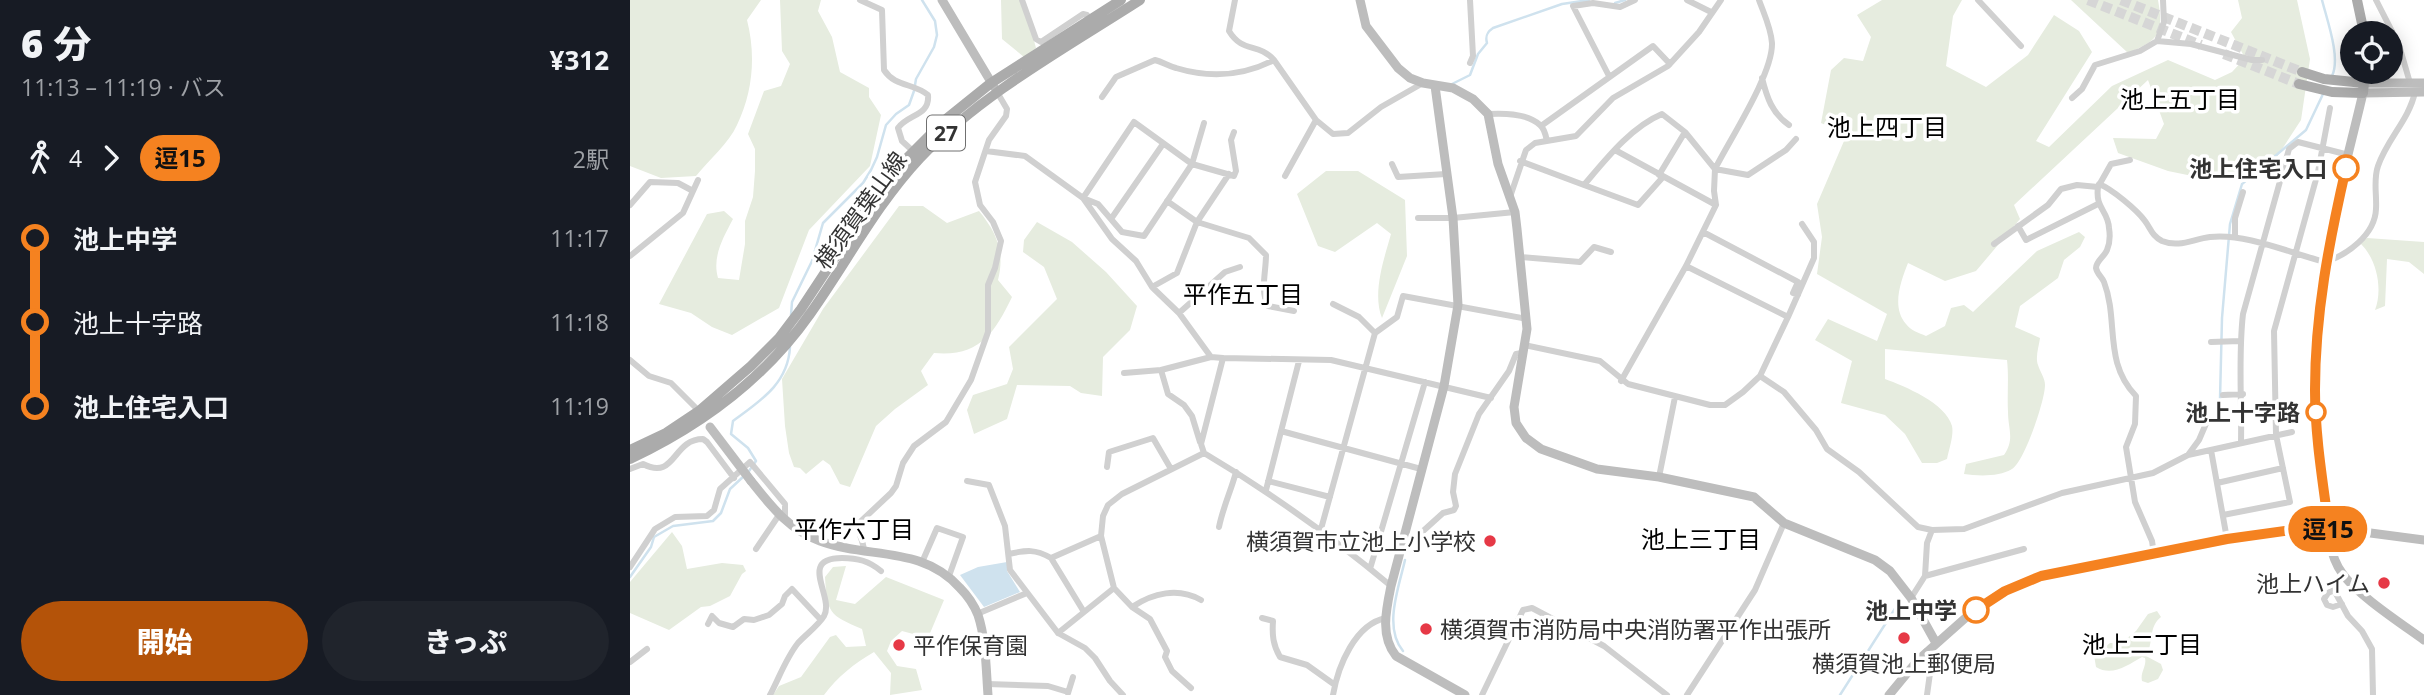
<!DOCTYPE html>
<html lang="ja">
<meta charset="utf-8">
<style>
:root{--surface:#171b24;--page:#20242c;--text:#f1f3f6;--muted:#9ea1a6;--accent:#b45309}
body{margin:0;font-family:"Open Sans","Noto Sans JP",sans-serif;background:var(--page);color:var(--text);height:100vh;display:flex;flex-direction:column;font-size:26px;white-space:nowrap}
*{box-sizing:border-box;margin:0}
p{font-size:23px;color:var(--muted)}
.icon{flex:none;width:38px;height:38px;fill:none;stroke:currentColor;stroke-width:2;stroke-linecap:round;stroke-linejoin:round}
.map{position:relative;flex:1;overflow:hidden}
.side{display:flex;flex-direction:column;background:var(--surface);width:630px}
.side>*{flex:none}
.badge{padding:0 14px;border-radius:23px;font-size:24px;line-height:46px}
.buttons{position:absolute;left:1710px;top:21px;display:grid;gap:14px}
.buttons a{display:grid;place-items:center;width:63px;height:63px;border-radius:50%;background:var(--surface);box-shadow:0 4px 18px #0003;font-size:35px}
.map>.badge{position:absolute;translate:-50% -50%;box-shadow:0 0 0 4px #fff}
.legs{display:flex;align-items:center;gap:10px;height:77px;padding:0 21px;font-size:23px}
.legs p{margin-inline-start:auto}
.head{display:flex;align-items:center;justify-content:space-between;height:119px;padding:0 21px}
h1{font-size:38px;font-weight:800;line-height:52px}
.button{display:flex;gap:14px;margin-top:auto;padding:14px 21px}
.button a{flex:1;height:80px;border-radius:42px;background:var(--accent);color:#fff;font-size:28px;font-weight:800;line-height:80px;text-align:center}
.button a+a{background:var(--page);color:var(--text)}
ul{padding:0 21px;list-style:none}
li{display:flex;align-items:center;gap:24px;height:84px;font-size:26px}
li i{display:grid;place-items:center;width:10px;height:100%;margin:0 9px;background:currentColor}
li i::after{content:'';width:18px;height:18px;margin:-9px;border:5px solid;border-radius:50%;background:var(--surface)}
li p{margin-inline-start:auto}
li:first-child i{background:linear-gradient(#0000 50%,currentColor 0)}
li:last-child i{background:linear-gradient(currentColor 50%,#0000 0)}
main{display:flex;flex:1;min-height:0}
.map>svg:first-child{display:block}
.green{fill:#e6ecdf}
.water{fill:#cfe2ee}
.lines{fill:none;stroke-linecap:round;stroke-linejoin:round}
.stream{stroke:#cfe2ee;stroke-width:2.5}
.primary-tunnel{stroke:#d6d6d6;stroke-width:10;stroke-dasharray:10 5;stroke-linecap:butt}
.street{stroke:#d0d0d0;stroke-width:6}
.secondary{stroke:#bdbdbd;stroke-width:9}
.primary{stroke:#ababab;stroke-width:10}
.secondary-bridge{stroke:#bdbdbd;stroke-width:9}
.line-1-casing{stroke:#fff;stroke-width:16}
.line-1{stroke:#f58220;stroke-width:10}
.stop-1-dot{fill:#fff;stroke:#f58220;stroke-width:3.5}
.poi-dot{fill:#e63946;stroke:#fff;stroke-width:2.5}
.labels{text-anchor:middle;dominant-baseline:central;stroke-width:7;stroke-linejoin:round;paint-order:stroke}
.shield{fill:#fff;stroke:#707070;stroke-width:2}
.shield-label{font-size:21px;font-weight:bold;fill:#333}
.stop-label{font-size:23px;font-weight:bold;fill:#333;stroke:#fff;text-anchor:end}
.street-label{font-size:23px;fill:#333;stroke:#fff}
.poi-label{font-size:23px;fill:#333;stroke:#fff;text-anchor:end}
.neighbourhood-label{font-size:24px;fill:#000;stroke:#fff}
</style>
<main>
<section class="side">
<div class="head"><div><h1>6 分</h1><p>11:13 – 11:19 · バス</p></div><b>¥312</b></div>
<div class="legs"><svg class="icon" aria-label="walk" viewBox="0 0 24 24"><circle cx="13" cy="4" r="2"/><path d="M13 8l-2 6 4 7M11 14l-3 7M7 12l3-4h3l4 4"/></svg>4<svg class="icon" aria-label="forward" viewBox="0 0 24 24"><path d="M9 5l7 7-7 7"/></svg><b class="badge" style="background:#f58220;color:#111">逗15</b><p>2駅</p></div>
<ul>
<li><i style="color:#f58220"></i><b>池上中学</b><p>11:17</p></li>
<li><i style="color:#f58220"></i><span>池上十字路</span><p>11:18</p></li>
<li><i style="color:#f58220"></i><b>池上住宅入口</b><p>11:19</p></li>
</ul>
<div class="button"><a>開始</a><a>きっぷ</a></div>
</section>
<div class="map">
<svg width="1794" height="695" viewBox="0 0 1794 695">
<rect width="100%" height="100%" fill="#fff"/>
<path class="green" d="M0,0H131L117,20C126,55 123,92 107,125C99,143 79,160 66,176L31,178L0,166Z
M150,0H191L188,11L202,37L210,72L239,88V97L251,115L240,166L179,230L149,308L102,335L82,327L61,313L29,304L77,214L94,211L103,219C93,238 82,257 88,278L109,280L115,244V221L123,197L125,171V149L118,134L134,91L151,86L160,64L152,51Z
M371,0H393L406,48L394,57L372,39Z
M1252,0H1332L1323,16L1316,66L1356,87L1398,55L1424,15L1449,31L1462,52L1406,141L1419,147L1482,86L1538,60L1585,80L1602,72L1615,58L1601,32L1612,18L1608,0H1667L1680,59L1671,120L1641,166L1577,179L1538,171L1488,153L1483,138L1526,139L1534,124L1518,80L1384,205L1390,219L1346,271L1315,281L1278,263C1271,281 1261,307 1276,324C1280,330 1289,333 1296,336L1315,326L1321,308L1334,305L1343,312L1407,251L1449,232L1455,237L1450,247L1434,260L1428,278L1390,306L1385,327L1410,338C1409,346 1405,357 1408,365C1410,372 1415,378 1415,385C1415,401 1394,462 1382,469C1369,477 1348,476 1334,474L1336,464L1374,455C1385,439 1378,429 1378,412C1377,394 1379,378 1377,360L1255,349V379C1274,386 1316,403 1322,426C1324,435 1319,449 1317,459L1307,463H1292L1275,434L1255,415L1211,403L1222,361L1185,340L1198,319L1247,341L1257,314L1187,274L1192,237L1187,204L1217,134L1191,123L1201,70L1214,58L1233,61L1241,37L1227,15Z
M1441,0H1528C1534,34 1529,40 1498,53Z
M696,171H728L775,200L777,256L752,318C742,293 754,259 761,234L747,223L705,252L688,246L667,194Z
M269,206H293L317,223L349,211C367,233 375,252 368,280L382,297C364,334 349,357 304,353L291,371L298,385L265,409L246,426L220,487L210,484L200,465L193,460L176,474L170,468L164,467L159,453L155,426L152,379L193,309Z
M407,222L442,242L476,272L507,306L500,330L473,357L472,396L451,393L440,386L387,385L377,419L344,434L337,410L343,395L377,384L383,369L379,347L427,299L414,267L393,252L394,240Z
M1737,238L1794,242V274L1779,262L1757,259L1755,306L1745,310C1753,289 1747,259 1730,243Z
M42,532L52,546L57,569L92,563L113,565L116,571L112,574L100,596L80,606L71,607L39,630L0,613V582Z
M216,566L206,600L225,604L256,577L314,600L298,638L272,631L261,641L257,651L267,666L286,669L292,690L260,695L261,673L244,652C224,664 208,676 194,695H143L149,686L171,677L200,637L206,635L216,647L236,646L232,629C199,615 197,613 195,577L203,567Z
M1527,611L1531,617C1518,627 1524,643 1516,656L1531,664L1533,670L1528,679L1518,683L1512,681C1510,672 1517,666 1515,658L1512,657C1498,665 1482,677 1466,667L1464,655L1480,643H1491L1506,631L1518,614Z"/>
<path class="water" d="M377,562V571L390,592L354,607L330,575L348,567Z"/>
<g class="lines">
<path class="stream" d="M1692,0C1697,20 1711,58 1702,76
M985,3L995,0
M822,84L840,75L848,54L857,43C855,36 857,32 863,28L932,4L959,0
M161,315L162,302L182,261L193,223L233,183L241,170L247,157L256,125L266,114L279,105L284,91L286,79L304,47L307,35L305,21L292,0
M1590,399L1592,318L1600,224L1612,184L1676,130L1693,94
M119,471L126,461L118,448L101,434L103,421C130,401 158,384 160,347
M0,577L21,547L24,537L43,526L83,521L91,513L100,489L114,476
M773,651C753,627 769,587 775,560
M1210,695L1268,604"/>
<path class="primary-tunnel" d="M1458,0L1571,45
M1491,0L1672,72
M1594,54L1669,84"/>
<path class="street" d="M230,0L252,10L254,70C265,87 284,83 298,95C300,116 278,114 268,128L272,141L284,152
M392,0L406,39L411,42L453,14L457,15L461,22
M605,0L599,31C613,54 628,42 644,60
M840,0L843,56L840,63
M1057,0L1081,12
M1129,0C1134,14 1141,28 1142,43C1143,74 1100,139 1085,169L1118,175L1156,150L1166,139
M1348,0L1391,46
M1746,0L1769,45L1780,83
M1527,41L1561,44L1622,60H1632
M979,76L943,6L963,3L990,7L1005,0
M1132,78C1137,98 1142,113 1159,125
M472,97L486,77L525,60C533,62 538,66 546,68C579,78 613,76 644,60L686,120L703,134L718,133L751,107L793,83
M1442,98L1452,89L1465,65L1510,51L1527,41L1534,22L1533,0
M858,114C874,113 897,113 910,125C914,128 916,136 917,141
M574,123L562,164L514,236L492,232L468,204L453,198L504,122L562,164L604,176L606,171L601,140L604,132
M911,126L1023,46L1040,64
M985,150L1086,205
M356,151L395,156L453,198L482,239L506,261L522,287L549,313L581,357
M890,161L954,185C976,159 1001,127 1032,114L1055,132L1085,169L1084,191L1086,205L1056,266L991,381
M762,164L768,177L816,174
M1029,175L1055,132
M655,176L686,120
M1469,184C1482,189 1507,210 1515,221C1521,229 1522,236 1532,241C1549,248 1563,239 1580,237C1616,233 1660,253 1695,262C1717,255 1745,235 1746,209C1747,195 1743,180 1748,166C1757,139 1779,120 1785,92
M954,185L1008,205L1033,177
M1468,187C1465,209 1478,210 1479,228C1480,234 1480,243 1477,250C1475,256 1466,261 1466,268C1467,274 1472,277 1474,282C1489,321 1473,362 1506,396L1505,424L1496,447L1505,502L1522,541L1524,554
M880,197L896,150L905,143L946,136L983,98L1038,66L1069,32L1091,0
M537,201L567,222L619,238L636,255C636,272 630,291 638,306L664,311
M0,205L20,182L48,183L63,191
M788,218H823L885,212
M481,219L533,144
M1388,226L1396,240L1468,204
M1073,232L1168,282L1163,293L1168,295
M1605,237V218L1613,192
M1364,244L1418,205L1431,189L1447,185L1468,187L1481,164L1500,160
M0,256L53,213L68,180
M890,257L950,262L964,247L981,252
M1056,266L1158,317
M522,287L547,273L567,222L599,174
M703,304L729,317L745,333
M549,313L595,272L610,267
M1581,342L1610,341
M894,345L970,361L998,384L1080,405H1095L1113,392L1130,376L1158,317L1184,258V242L1172,224
M593,358L701,360L861,398
M0,360L19,376L41,383L69,411
M531,370L538,394L554,405L562,416L570,442
M494,373L531,370L581,357L593,358L571,444L574,453C640,492 701,536 761,586
M1130,376L1154,392L1186,430L1197,449L1229,472L1288,527L1302,530L1334,529L1432,493L1523,473L1558,455L1662,432
M1593,395L1613,394
M651,431L791,469
M1611,442C1612,400 1608,357 1613,314L1659,149L1668,142L1719,155
M1581,450L1597,539
M1558,455L1569,440L1578,419
M477,467L479,452L523,438L541,469
M0,469L13,464C46,481 42,439 73,439L77,442L104,478
M1029,477L1045,397
M337,481L359,485L375,526L380,570L428,633L455,648L465,658L480,681L493,695
M638,481L700,497
M1587,483L1653,468
M636,490L669,361
M1593,515L1660,502L1646,435L1644,331L1688,172L1700,108
M589,527C593,507 601,491 606,472
M691,529L745,333L767,317L773,296L897,319
M126,549L149,515
M234,550C233,540 228,534 228,524L261,493L266,486L273,463L284,446L316,422L341,380L358,332V285L365,268L371,241L363,222L350,205L345,182L359,140L376,116L377,109L367,92
M771,551L813,513L824,510L826,506L823,492L825,474L849,414L879,371L886,354L892,353
M379,554C397,550 405,549 421,558L471,536
M421,558L454,612
M293,560L307,528L333,537L319,576
M0,567L25,529L45,517L77,516L84,510L90,489L120,462L155,504V520
M740,569L795,382
M1295,576L1394,549
M1281,598L1295,576L1297,543L1302,530
M1712,604L1703,607L1697,605L1694,599L1698,593L1704,590L1718,616L1732,631L1742,649L1743,695
M502,607C523,593 548,587 571,600
M347,614L397,593
M632,618L643,621C642,635 643,645 650,657L677,665L705,685
M78,624L82,616L89,623L103,627L114,619L124,620L139,615L152,604L155,596L162,589L191,620
M428,633L484,588
M1296,651L1301,666L1297,695
M0,662L17,649
M357,684L418,686L438,692
M561,688L542,671L535,657L537,651L520,619L502,607L484,588L471,536L473,516L478,505L492,494L574,453
M438,693L443,677
M140,695C149,678 156,658 168,643C176,634 188,626 194,616C205,597 167,558 212,558C228,558 239,561 251,571
M703,695C708,666 725,624 756,618
M852,695L893,610L902,608L974,646L1037,695
M1057,695L1125,590L1154,523"/>
<path class="secondary" d="M312,0L364,87
M730,0L736,26L768,68L780,78L793,83L823,88L843,99L858,114L868,164L885,212L887,229L897,329L884,407L886,423L896,438L911,449L967,469L1029,477L1124,497L1154,523L1245,560L1260,571L1281,598L1306,643
M1734,83H1794
M805,86L823,218L828,305L814,386L761,586C756,610 750,636 766,656L835,695
M1794,92L1733,93C1717,161 1697,231 1689,301C1683,365 1687,427 1694,491C1697,517 1696,551 1712,573C1726,594 1772,624 1794,640
M121,481C141,506 159,530 190,541C238,559 292,545 330,588C337,595 344,605 348,615C356,639 356,669 358,695
M1259,695L1288,660L1341,613L1375,591L1411,576L1597,539L1676,528L1710,529L1794,540"/>
<path class="primary" d="M1727,0L1734,33
M1672,72L1694,79L1734,83
M1669,84L1702,92L1733,93L1735,72
M0,450L36,433L69,411L121,366L149,338L171,309L258,177L315,120L361,83L491,0
M0,459C70,426 135,378 180,314C217,262 246,205 290,158C353,93 434,49 510,0"/>
<path class="secondary-bridge" d="M80,427L121,481"/>
</g>
<g class="lines">
<defs>
<path id="line-1" d="M1346,610L1375,591L1411,576L1597,539L1676,528L1699,529C1693,483 1685,436 1685,390C1685,314 1699,242 1716,168"/>
</defs>
<use href="#line-1" class="line-1-casing"/>
<use href="#line-1" class="line-1"/>
</g>
<g class="stop-1-dot">
<circle cx="1716" cy="168" r="12"/>
<circle cx="1686" cy="412" r="9"/>
<circle cx="1346" cy="610" r="12"/>
</g>
<g class="poi-dot">
<circle cx="860" cy="541" r="7"/>
<circle cx="1754" cy="583" r="7"/>
<circle cx="796" cy="629" r="7"/>
<circle cx="1274" cy="638" r="7"/>
<circle cx="269" cy="645" r="7"/>
</g>
<g class="labels">
<rect class="shield" x="297" y="115.5" width="38" height="35" rx="5"/>
<g class="shield-label">
<text x="316" y="133">27</text>
</g>
<g class="stop-label">
<text x="1697" y="168">池上住宅入口</text>
<text x="1670" y="412">池上十字路</text>
<text x="1327" y="610">池上中学</text>
</g>
<g class="street-label">
<text transform="translate(230 210) rotate(-54)">横須賀葉山線</text>
</g>
<g class="poi-label">
<text x="846" y="541">横須賀市立池上小学校</text>
<text x="1740" y="583">池上ハイム</text>
<text x="810" y="629" text-anchor="start">横須賀市消防局中央消防署平作出張所</text>
<text x="283" y="645" text-anchor="start">平作保育園</text>
<text x="1274" y="663" text-anchor="middle">横須賀池上郵便局</text>
</g>
<g class="neighbourhood-label">
<text x="1550" y="98">池上五丁目</text>
<text x="1257" y="126">池上四丁目</text>
<text x="613" y="293">平作五丁目</text>
<text x="224" y="528">平作六丁目</text>
<text x="1071" y="538">池上三丁目</text>
<text x="1512" y="643">池上二丁目</text>
</g>
</g>
</svg>
<div class="buttons">
<a><svg class="icon" aria-label="locate" viewBox="0 0 24 24"><circle cx="12" cy="12" r="6"/><path d="M12 2v4M12 18v4M2 12h4M18 12h4"/></svg></a>
</div>
<b class="badge" style="left:1698px;top:529px;background:#f58220;color:#111">逗15</b>
</div>
</main>
